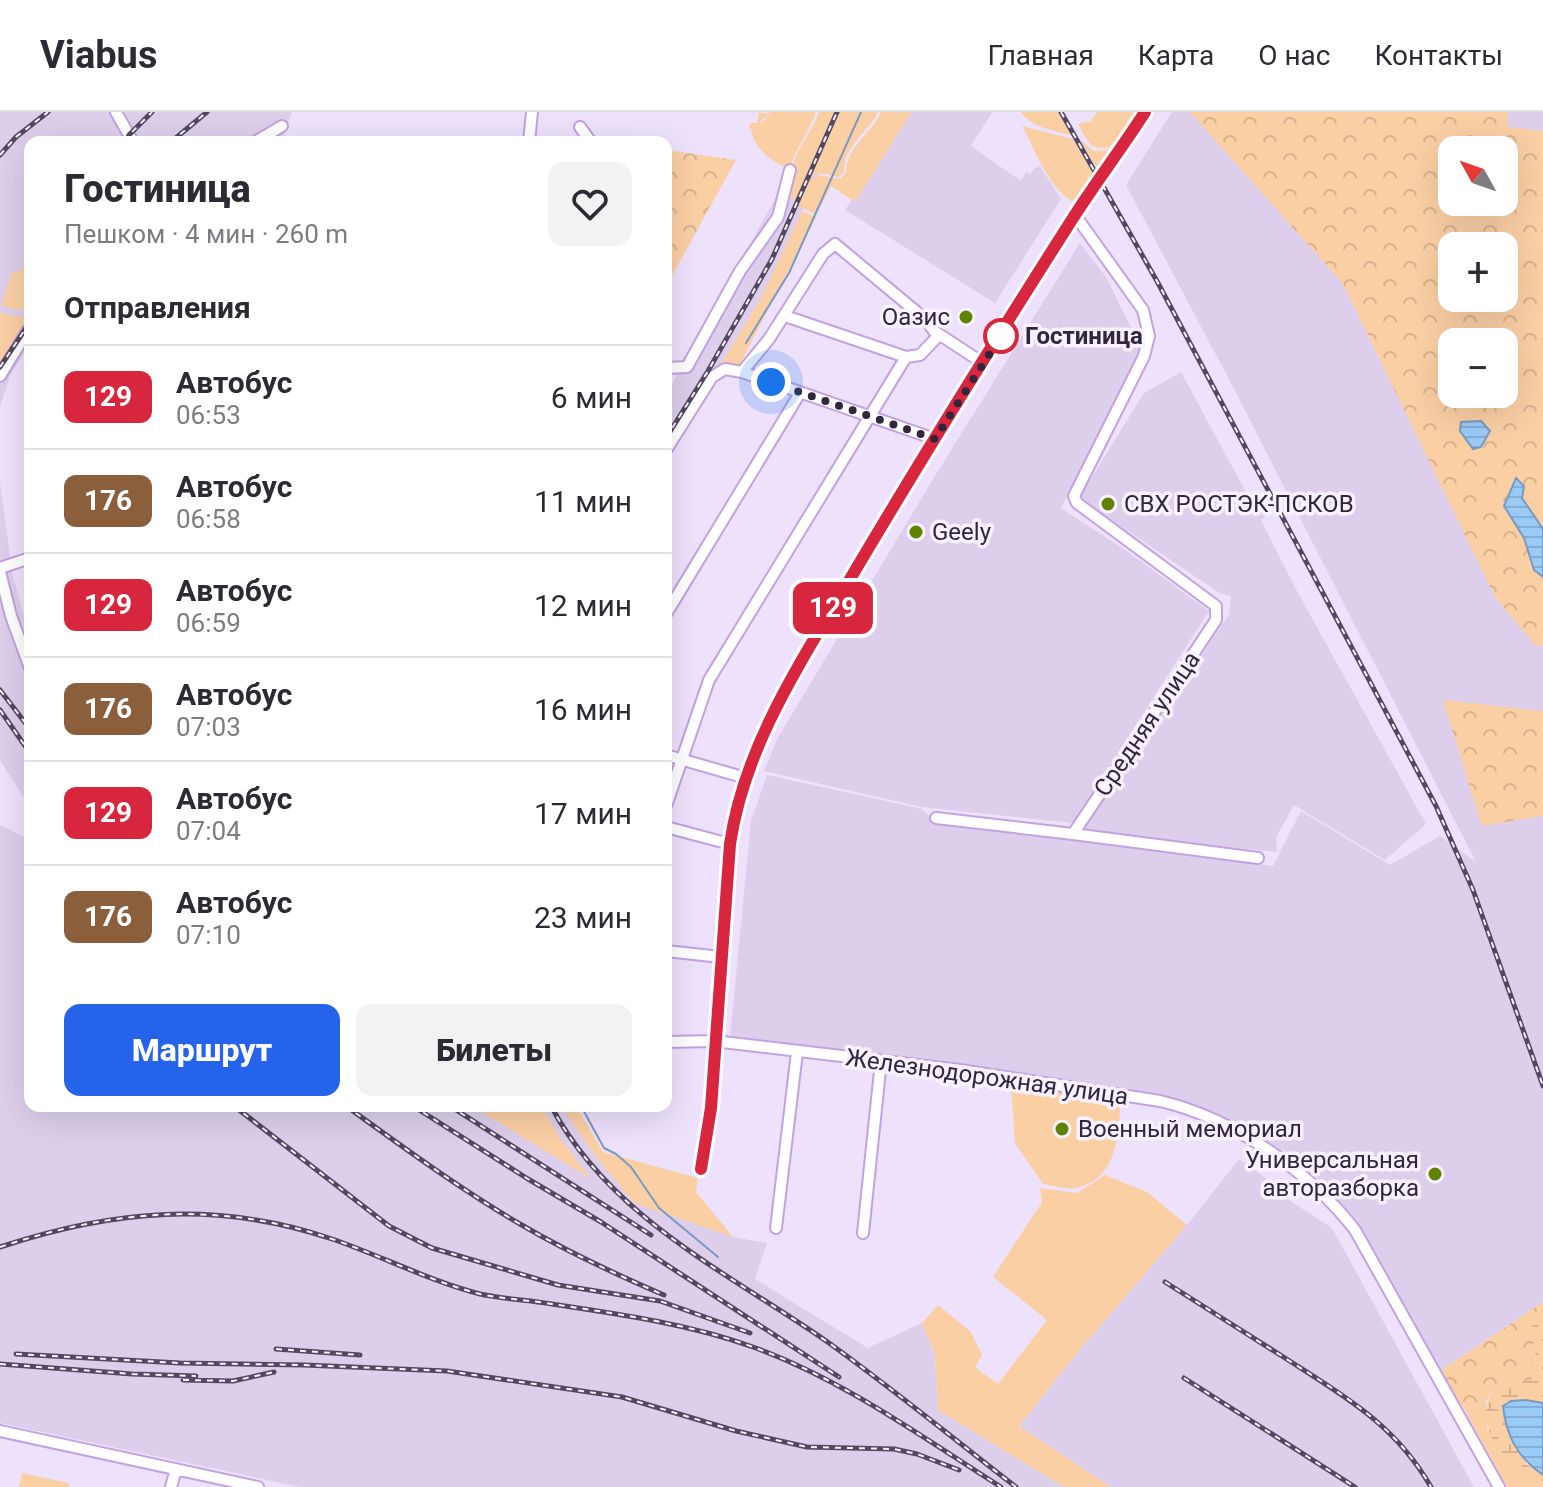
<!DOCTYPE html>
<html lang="ru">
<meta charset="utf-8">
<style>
:root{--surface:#fff;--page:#f2f2f3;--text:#2b2b33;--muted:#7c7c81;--line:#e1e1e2;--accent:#2563eb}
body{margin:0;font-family:Roboto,sans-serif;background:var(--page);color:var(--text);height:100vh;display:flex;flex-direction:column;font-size:30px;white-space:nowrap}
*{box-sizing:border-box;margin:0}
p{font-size:26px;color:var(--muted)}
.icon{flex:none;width:44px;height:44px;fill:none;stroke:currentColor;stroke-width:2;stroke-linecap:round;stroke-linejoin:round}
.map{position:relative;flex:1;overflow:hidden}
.drawer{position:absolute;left:24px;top:24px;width:648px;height:976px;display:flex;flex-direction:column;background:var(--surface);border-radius:16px;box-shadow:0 8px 32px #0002}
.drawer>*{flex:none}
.badge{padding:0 16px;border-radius:12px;font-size:28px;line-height:52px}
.needle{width:52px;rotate:310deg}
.controls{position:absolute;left:1438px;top:24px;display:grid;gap:16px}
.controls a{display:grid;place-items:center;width:80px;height:80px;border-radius:16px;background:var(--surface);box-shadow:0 8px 32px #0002;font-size:40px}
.you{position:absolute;width:40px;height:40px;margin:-20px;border:6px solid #fff;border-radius:50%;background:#1a73e8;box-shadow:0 0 0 12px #1a73e833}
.map>.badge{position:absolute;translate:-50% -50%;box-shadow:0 0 0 4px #fff}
h2{padding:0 40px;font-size:30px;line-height:72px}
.round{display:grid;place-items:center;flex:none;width:84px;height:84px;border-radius:16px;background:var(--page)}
.overview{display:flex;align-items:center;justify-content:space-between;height:136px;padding:0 40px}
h1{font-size:38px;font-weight:800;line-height:60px}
.button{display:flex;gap:16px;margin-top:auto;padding:16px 40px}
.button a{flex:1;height:92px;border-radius:16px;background:var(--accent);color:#fff;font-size:32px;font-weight:800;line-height:92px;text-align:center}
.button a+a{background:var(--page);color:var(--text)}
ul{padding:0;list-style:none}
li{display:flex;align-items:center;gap:24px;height:104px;padding:0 40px;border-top:2px solid var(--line)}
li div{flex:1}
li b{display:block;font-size:30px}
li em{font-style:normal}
li .badge{min-width:88px;font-weight:700;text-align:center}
header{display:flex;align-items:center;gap:48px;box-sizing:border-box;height:112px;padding:0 40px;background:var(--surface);border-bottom:2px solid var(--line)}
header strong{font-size:38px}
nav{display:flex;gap:44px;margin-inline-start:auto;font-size:28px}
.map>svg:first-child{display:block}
.built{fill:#ddcfec;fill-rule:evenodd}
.grass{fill:#fbcfa4}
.forest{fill:url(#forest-crowns);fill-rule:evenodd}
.wetland{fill:url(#wetland-marsh)}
.water{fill:url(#water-rules);stroke:#7b99c0;stroke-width:2}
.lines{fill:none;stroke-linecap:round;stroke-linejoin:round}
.stream{stroke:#7b99c0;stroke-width:2}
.minor-casing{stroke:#c2a2e2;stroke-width:14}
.minor{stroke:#fff;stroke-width:10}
.rail-casing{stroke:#544761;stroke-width:5}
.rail{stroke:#f8f2ff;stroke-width:2;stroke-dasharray:6;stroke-linecap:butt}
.line-casing{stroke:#fff;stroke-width:18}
.line{stroke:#d7263d;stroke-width:12}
.walk{stroke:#32253e;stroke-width:8;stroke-dasharray:0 14.4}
.poi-dot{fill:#5f8301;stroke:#f8f2ff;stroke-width:3}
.stop-dot{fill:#fff;stroke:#d7263d;stroke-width:4}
.labels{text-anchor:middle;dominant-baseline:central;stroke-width:7;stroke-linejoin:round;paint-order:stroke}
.poi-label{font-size:24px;fill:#32253e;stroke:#f8f2ff;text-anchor:start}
.stop-label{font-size:24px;font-weight:bold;fill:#32253e;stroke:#f8f2ff;text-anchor:start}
.street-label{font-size:24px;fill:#32253e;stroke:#f8f2ff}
</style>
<header>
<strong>Viabus</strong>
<nav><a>Главная</a><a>Карта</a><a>О нас</a><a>Контакты</a></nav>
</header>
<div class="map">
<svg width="1543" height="1375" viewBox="0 0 1543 1375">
<defs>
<pattern id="forest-crowns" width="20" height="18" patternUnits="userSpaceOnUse" patternTransform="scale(2)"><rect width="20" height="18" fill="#fbcfa4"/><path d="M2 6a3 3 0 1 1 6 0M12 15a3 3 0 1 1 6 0" fill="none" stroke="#d8b28e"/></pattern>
<pattern id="wetland-marsh" width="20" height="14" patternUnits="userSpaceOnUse" patternTransform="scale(2)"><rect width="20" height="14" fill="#fbcfa4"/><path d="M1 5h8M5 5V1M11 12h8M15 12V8" fill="none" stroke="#d8b28e"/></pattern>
<pattern id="water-rules" width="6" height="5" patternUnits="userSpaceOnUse" patternTransform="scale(2)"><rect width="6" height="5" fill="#9acbf7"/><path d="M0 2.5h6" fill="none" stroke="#85aed5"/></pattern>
</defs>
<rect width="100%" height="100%" fill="#eee1fc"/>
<path class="built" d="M0,0H292L281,30H30V232L10,264L0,294Z
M828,0H846L790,129L760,188L666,342V283L785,69Z
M911,0H992L971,34L1021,69L1026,60L1031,62L1034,57L1040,54L1061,87L995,191L845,98Z
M1172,0H1543V1190L1440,1259L1358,1117L1233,1012L1192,992L1136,979L730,925L751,709L767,663L922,697L933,708L1027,717L1273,754L1301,699L1390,753L1440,724L1476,750L1233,275L1126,73ZM1452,38H1504V90H1452ZM1452,134H1504V186H1452ZM1452,230H1504V282H1452Z
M1080,131L1106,165L1141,236L1061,396L1128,440L1209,499L1073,711L922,695L764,659L777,627L930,372Z
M1181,260L1248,384L1254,381L1266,404L1261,408L1298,481L1426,712L1385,748L1294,693L1276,725L1277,740L1086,721L1084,715L1229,503L1231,484L1221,482L1079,386L1144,281Z
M0,370L12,460L30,527V695L0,648Z
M0,713L30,728V994H472L589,1065L561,1029L541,994H561L597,1046L733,1125L767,1131L755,1167L802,1196L868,1236L922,1211L935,1243L938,1298L1064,1375H300L0,1311Z
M1239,1047L1266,1066L1264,1072L1332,1116L1474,1375H1111L1019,1314L1077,1241L1187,1113Z"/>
<path class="grass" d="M759,0L769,2L759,11L763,10L770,0H816C809,20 796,36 789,57C771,50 754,36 751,17L749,18L750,11H757Z
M819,0H835L796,90L787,81C790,66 792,49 800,36C807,23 814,14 819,0Z
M839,0H878C868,21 843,34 844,60L839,65L819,61L811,64Z
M881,0H912L855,90L831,74L816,103L798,93L809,68L819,63L840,67L846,61C846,34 872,22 881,0Z
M1021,0H1060L1074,24C1058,19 1030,16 1021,0Z
M1097,0H1138L1117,34C1090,40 1090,33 1078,12L1091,9Z
M1022,14L1076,28L1096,65L1076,91C1049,79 1036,39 1022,14Z
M1080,28L1094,39L1114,38L1099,60Z
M802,99L816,105L737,258L716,268L666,348V342L760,188Z
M30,153V200L1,194L12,160H17L25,154Z
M0,201L29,206L0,252Z
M1011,975L1121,987C1118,1021 1119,1068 1075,1076C1066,1078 1052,1073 1043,1072L1015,1031Z
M472,994H541L562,1029L591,1067Z
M561,994H576L603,1040L698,1066L696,1080L733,1125L634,1091L597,1046Z
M1105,1063L1147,1080L1187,1113L1077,1241L1019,1314L1111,1375H1064L938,1298L935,1243L922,1211L938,1193L971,1220L982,1243L975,1255L998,1272L1047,1208L993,1165L1042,1090L1040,1076L1077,1081Z
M1486,1289L1487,1316L1501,1341L1531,1375H1507L1464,1297Z
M22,1361L69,1371V1375H19Z"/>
<path class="forest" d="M1190,0H1508V15L1543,19V535L1534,532L1495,485L1343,172ZM1452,38H1504V90H1452ZM1452,134H1504V186H1452ZM1452,230H1504V282H1452Z
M666,38L736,48L669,169L666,171Z
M1443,588L1543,599V704L1482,714Z
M1543,1190V1205L1535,1208L1532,1215L1536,1249L1531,1269L1495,1275L1486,1289L1464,1297L1440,1259Z"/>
<path class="wetland" d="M1543,1205V1291L1526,1288L1525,1351L1543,1363V1375H1531C1506,1348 1469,1313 1495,1275L1531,1268L1536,1249L1532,1215L1535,1208Z"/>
<path class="water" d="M1481,309L1490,319L1481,335L1473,337L1460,319L1461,310Z
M1516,366L1524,374L1522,386L1543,417V465L1534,458L1524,426L1504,394Z
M1526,1288L1543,1291V1363C1518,1346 1506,1324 1503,1294L1511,1289Z"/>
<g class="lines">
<path class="stream" d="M746,231L789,161L861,0
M581,994L604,1036L616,1042L631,1055L659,1096L718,1145"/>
<defs>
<path id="minor" d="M116,0L133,30
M580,15L591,30
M255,30L282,14
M529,30L532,0
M1075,103L1143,198L1149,224L1144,244L1074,384L1077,391L1216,494V508L1073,722L1258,746
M785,204L906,245L920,243L939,223
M666,256L687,255L740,159L778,105L790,58
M742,260L769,227L823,142L835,132L925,207L934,219L983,251
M0,264L30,215
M666,338L712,265L725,257L742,260L935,327
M0,456L30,446
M0,460L11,504L30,556
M666,502L800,281
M666,643L746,666
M666,694L709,568L906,245
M936,706L1073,722
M666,715L730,732
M666,839L721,845
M666,930L714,929L960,958L1160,989C1233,1006 1309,1059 1355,1118L1499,1375
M701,1057L711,996L730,732L735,702L746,666L784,579L914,359L1075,103L1145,0
M776,1116L797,940
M863,1121L881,949
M0,1319L258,1375
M171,1375L176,1357"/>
</defs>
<use href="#minor" class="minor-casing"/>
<use href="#minor" class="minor"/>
<defs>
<path id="rail" d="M1061,0L1158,171L1436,694L1473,778L1543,974
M126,30L129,23L152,0
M171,30L207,0
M0,43L16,25L48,0
M0,255L30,210
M666,326L708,259L772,147L837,0
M0,578L30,617
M0,598L30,641
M234,994L389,1114L432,1136L558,1173L660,1189L750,1221
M346,994C403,1035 460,1077 520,1112C566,1139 615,1162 664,1183
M413,994L528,1067L601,1110L839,1265
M450,994L651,1123
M551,994C611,1107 729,1161 829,1231C893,1277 954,1327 1016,1375
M0,1135C113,1098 217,1088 332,1127C382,1144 429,1169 480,1182C503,1187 528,1188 552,1192C619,1202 689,1212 753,1235C842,1267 922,1325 1001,1375
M1165,1170C1205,1195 1245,1221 1285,1246C1344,1284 1395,1312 1431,1375
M276,1237L360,1243
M16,1242L180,1251L304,1253L447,1259L622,1285L736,1319L807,1335L894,1337L917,1342L959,1358
M0,1252L132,1262L196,1264
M1184,1266L1355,1375
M183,1268L233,1269L274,1260"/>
</defs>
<use href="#rail" class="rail-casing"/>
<use href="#rail" class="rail"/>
</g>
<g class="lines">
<defs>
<path id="line" d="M701,1057L711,996L730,732C745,630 805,544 856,457C926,339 999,222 1073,106C1096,70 1122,36 1145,0"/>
</defs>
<use href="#line" class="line-casing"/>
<use href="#line" class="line"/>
<path class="walk" d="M771,270L935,327L1001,224"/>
</g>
<g class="poi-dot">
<circle cx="966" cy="205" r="8"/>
<circle cx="1108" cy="392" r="8"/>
<circle cx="916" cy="420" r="8"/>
<circle cx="1062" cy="1017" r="8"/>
<circle cx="1435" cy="1062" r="8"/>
</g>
<circle class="stop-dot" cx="1001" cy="224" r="16"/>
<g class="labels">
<g class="poi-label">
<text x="950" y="205" text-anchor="end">Оазис</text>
<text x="1124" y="392">СВХ РОСТЭК-ПСКОВ</text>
<text x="932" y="420">Geely</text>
<text x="1078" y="1017">Военный мемориал</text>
<text x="1419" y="1048" text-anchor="end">Универсальная<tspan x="1419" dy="28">авторазборка</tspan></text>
</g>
<g class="stop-label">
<text x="1025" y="224">Гостиница</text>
</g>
<g class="street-label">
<text transform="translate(1147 612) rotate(-56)">Средняя улица</text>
<text transform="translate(987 965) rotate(8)">Железнодорожная улица</text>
</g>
</g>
</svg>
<div class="controls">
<a><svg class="needle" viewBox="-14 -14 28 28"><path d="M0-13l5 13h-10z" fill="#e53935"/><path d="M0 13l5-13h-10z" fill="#7c7c81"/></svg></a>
<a>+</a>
<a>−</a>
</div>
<div class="you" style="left:771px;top:270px"></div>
<b class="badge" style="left:833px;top:496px;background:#d7263d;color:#fff">129</b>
<section class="drawer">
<div class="overview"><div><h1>Гостиница</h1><p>Пешком · 4 мин · 260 m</p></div><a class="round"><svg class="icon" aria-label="heart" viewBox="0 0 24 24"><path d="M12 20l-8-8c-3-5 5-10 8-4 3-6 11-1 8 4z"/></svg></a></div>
<h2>Отправления</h2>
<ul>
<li><span class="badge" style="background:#d7263d;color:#fff">129</span><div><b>Автобус</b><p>06:53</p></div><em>6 мин</em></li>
<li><span class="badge" style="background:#8b5e3c;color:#fff">176</span><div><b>Автобус</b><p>06:58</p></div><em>11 мин</em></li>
<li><span class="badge" style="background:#d7263d;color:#fff">129</span><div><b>Автобус</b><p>06:59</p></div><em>12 мин</em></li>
<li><span class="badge" style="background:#8b5e3c;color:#fff">176</span><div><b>Автобус</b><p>07:03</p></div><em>16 мин</em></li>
<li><span class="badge" style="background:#d7263d;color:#fff">129</span><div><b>Автобус</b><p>07:04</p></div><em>17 мин</em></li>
<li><span class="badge" style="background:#8b5e3c;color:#fff">176</span><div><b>Автобус</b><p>07:10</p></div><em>23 мин</em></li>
</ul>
<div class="button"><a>Маршрут</a><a>Билеты</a></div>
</section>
</div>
